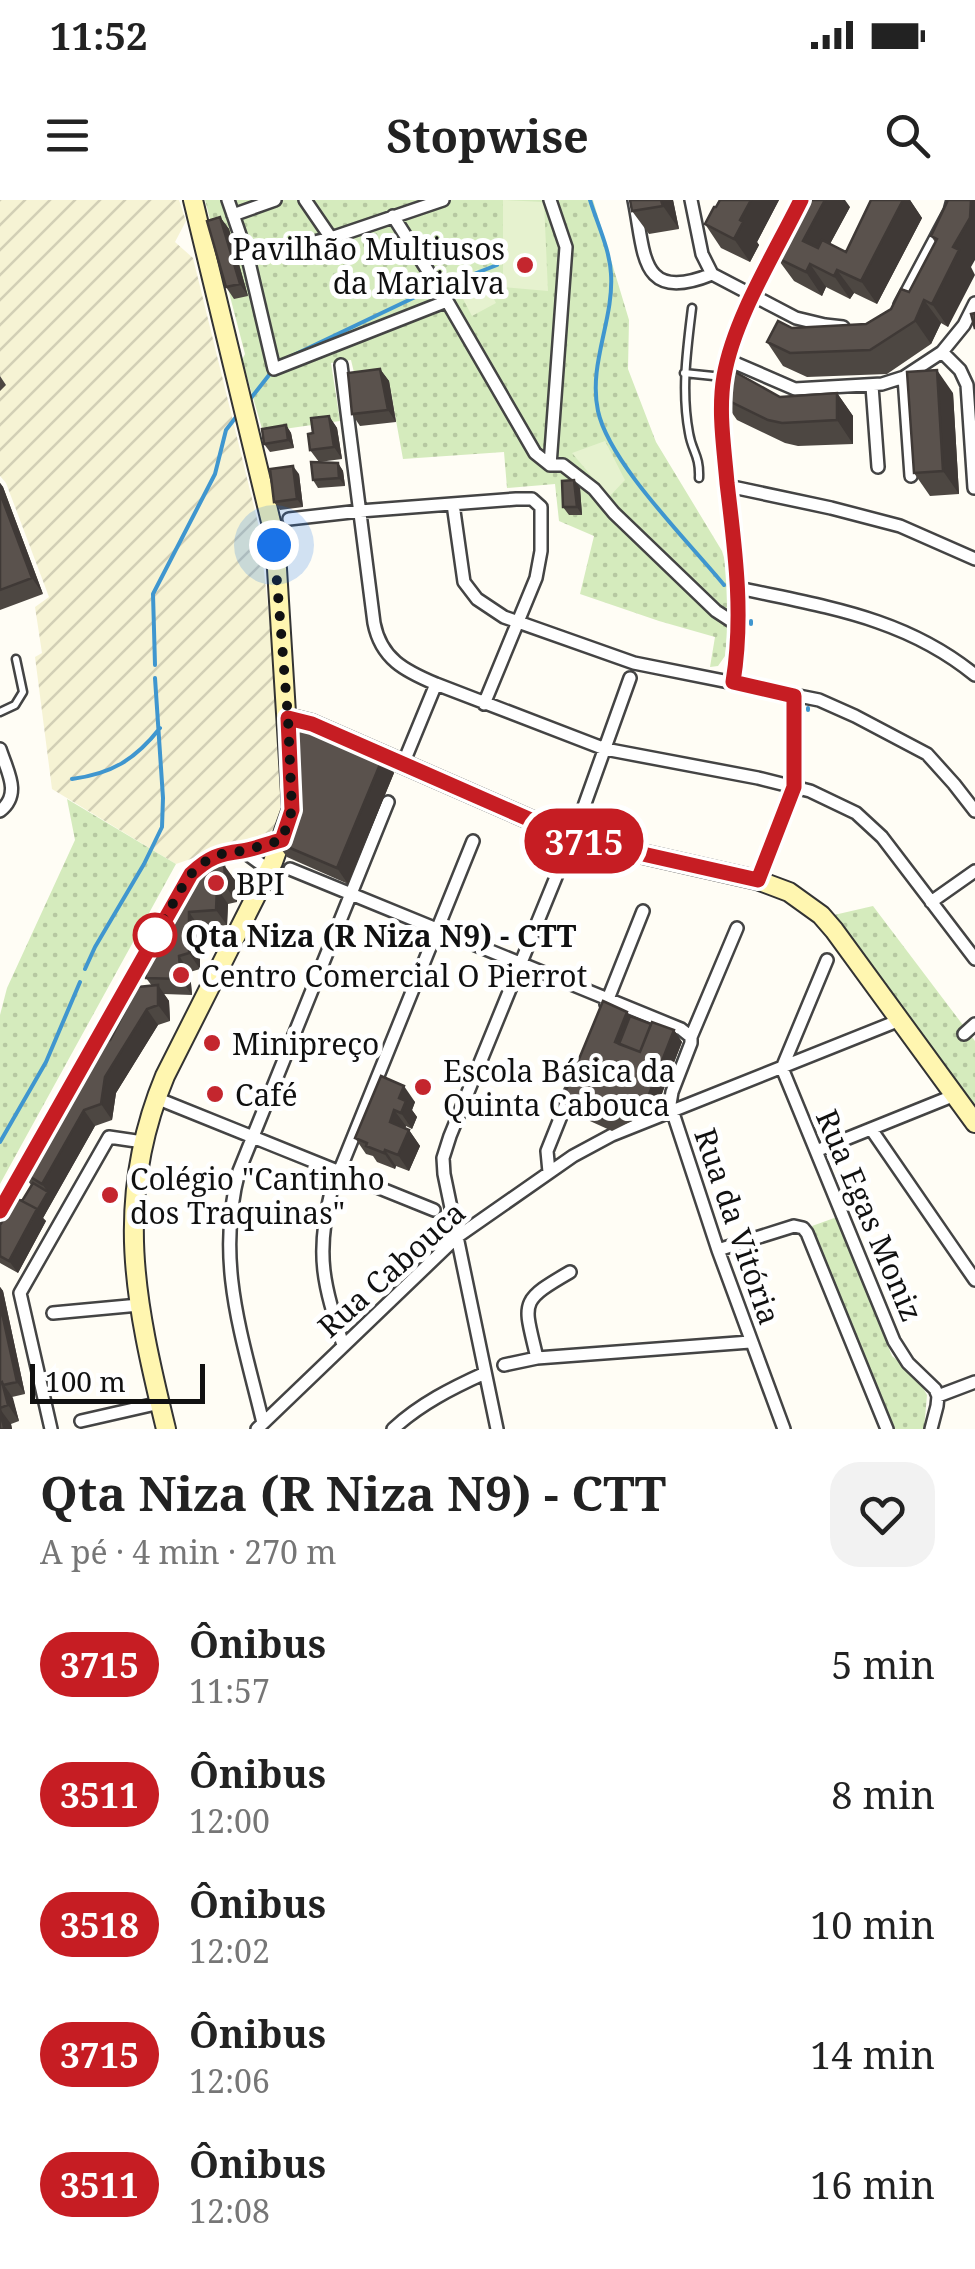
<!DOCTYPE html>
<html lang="pt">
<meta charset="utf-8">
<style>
:root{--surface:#fff;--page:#f2f2f2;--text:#222;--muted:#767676}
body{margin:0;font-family:"Noto Serif",serif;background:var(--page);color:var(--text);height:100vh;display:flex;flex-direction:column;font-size:38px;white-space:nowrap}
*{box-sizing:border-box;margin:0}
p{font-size:32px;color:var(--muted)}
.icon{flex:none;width:55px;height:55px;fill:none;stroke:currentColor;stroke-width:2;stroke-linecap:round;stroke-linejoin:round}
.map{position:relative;height:1229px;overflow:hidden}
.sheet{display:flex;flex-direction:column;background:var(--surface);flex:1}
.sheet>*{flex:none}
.badge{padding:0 20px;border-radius:32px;font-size:35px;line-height:65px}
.scale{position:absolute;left:30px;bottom:25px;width:175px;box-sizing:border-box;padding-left:10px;border:5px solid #111;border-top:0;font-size:28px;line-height:35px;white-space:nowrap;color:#111;-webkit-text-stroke:8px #fff;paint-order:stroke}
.you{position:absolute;width:50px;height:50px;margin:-25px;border:8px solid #fff;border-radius:50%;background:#1a73e8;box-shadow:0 0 0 15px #1a73e833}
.map>.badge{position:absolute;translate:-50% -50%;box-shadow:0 0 0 5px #fff}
.round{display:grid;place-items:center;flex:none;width:105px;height:105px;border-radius:30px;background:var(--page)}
.overview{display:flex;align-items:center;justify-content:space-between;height:170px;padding:0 40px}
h1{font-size:48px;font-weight:700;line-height:75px}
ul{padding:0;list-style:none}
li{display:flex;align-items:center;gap:30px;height:130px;padding:0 40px}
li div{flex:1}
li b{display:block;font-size:38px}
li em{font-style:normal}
li .badge{min-width:110px;font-weight:700;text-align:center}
.status{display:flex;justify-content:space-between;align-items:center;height:70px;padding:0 50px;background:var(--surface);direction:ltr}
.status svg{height:28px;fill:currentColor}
header{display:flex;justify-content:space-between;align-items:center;height:130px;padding:0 40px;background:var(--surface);font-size:45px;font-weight:700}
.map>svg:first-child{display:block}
.farmland{fill:url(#farmland-furrows)}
.park{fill:url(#park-dots)}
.pitch{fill:#e6f2cf}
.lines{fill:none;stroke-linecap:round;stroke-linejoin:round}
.stream{stroke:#3f96cf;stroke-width:4}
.lane-casing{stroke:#444;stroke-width:11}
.street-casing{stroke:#444;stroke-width:16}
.secondary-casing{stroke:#333;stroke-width:22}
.lane{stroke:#fff;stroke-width:6}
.street{stroke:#fff;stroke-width:11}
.secondary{stroke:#fff6b0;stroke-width:18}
.wall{fill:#4d4742}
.shaded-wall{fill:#3f3936}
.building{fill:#5a524d;stroke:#3f3936;stroke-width:2.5}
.line-casing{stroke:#fff;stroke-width:22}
.line{stroke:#c61d23;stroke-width:15}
.walk{stroke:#111;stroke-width:10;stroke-dasharray:0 18}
.poi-dot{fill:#c4262e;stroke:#fff;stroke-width:4}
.stop-dot{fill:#fff;stroke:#c61d23;stroke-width:5}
.labels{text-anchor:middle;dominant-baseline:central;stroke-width:10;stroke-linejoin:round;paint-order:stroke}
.poi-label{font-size:30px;fill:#111;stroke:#fff;text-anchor:start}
.stop-label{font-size:30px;font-weight:bold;fill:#111;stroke:#fff;text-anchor:start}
.street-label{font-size:30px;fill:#111;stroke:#fff}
</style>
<div class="status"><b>11:52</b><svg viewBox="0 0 49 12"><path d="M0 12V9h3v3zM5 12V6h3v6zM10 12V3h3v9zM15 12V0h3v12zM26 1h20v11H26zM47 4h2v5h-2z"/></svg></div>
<header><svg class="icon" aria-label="menu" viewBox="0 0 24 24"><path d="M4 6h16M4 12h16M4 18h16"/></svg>Stopwise<svg class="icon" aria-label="search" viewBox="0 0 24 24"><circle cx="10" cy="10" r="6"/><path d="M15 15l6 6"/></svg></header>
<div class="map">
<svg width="975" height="1229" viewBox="0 0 975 1229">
<defs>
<pattern id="farmland-furrows" width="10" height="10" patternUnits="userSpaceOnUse" patternTransform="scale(2.5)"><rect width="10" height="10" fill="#f6f3d4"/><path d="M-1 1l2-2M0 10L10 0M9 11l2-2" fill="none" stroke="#d2cfb5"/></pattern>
<pattern id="park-dots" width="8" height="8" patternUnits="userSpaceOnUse" patternTransform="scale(2.5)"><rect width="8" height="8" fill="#d5ebbd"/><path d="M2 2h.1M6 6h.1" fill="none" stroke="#b6c8a1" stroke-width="1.8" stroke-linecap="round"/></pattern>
</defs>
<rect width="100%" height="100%" fill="#fffdf5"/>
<path class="farmland" d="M0,0H179L186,21L175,42L193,58L259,327L280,514V620L272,631L176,664L52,589L35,457L42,453L35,407L49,397L6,283L0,276Z"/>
<path class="park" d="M205,0H593L629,120L628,169L656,242L722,351L729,374V419L725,456L718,466L710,467L715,437L659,421L580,394L594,336L559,321L555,284L507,288L504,252L403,259L389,182L357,185L351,160L331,163L340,221L263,232L242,160L245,154Z
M67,599L176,664L0,984V815L7,788L75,640Z
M873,706L975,841V907L834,715Z
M837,1017L892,1156L915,1174L927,1195L924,1229H895L812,1026Z"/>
<path class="pitch" d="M503,0L544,2L548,91L503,87Z
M478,69L496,103L472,116L454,82Z
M605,241L625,280L609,297L572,253Z"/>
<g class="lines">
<path class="stream" d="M590,0C597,23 610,50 611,74C614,120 588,164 598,211C609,263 689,342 724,385
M443,86L497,65
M279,162L432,89
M251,198L273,170
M751,424V421
M155,465L153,394L215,274L226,230L236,217
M808,508V510
M72,579C111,574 135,560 160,528
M85,769L95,747L144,664L162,627L163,598L155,478
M0,942L46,862L80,782"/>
<defs>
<path id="lane" d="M692,108C687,149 681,191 689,233C692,252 700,255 699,278
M684,173L723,177
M0,512L15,505L23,492L16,459"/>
<path id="street" d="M228,0L248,58L274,169L447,101L393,16
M305,0L331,38
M634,0C645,53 639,104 712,74
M691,0L702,54L712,74L796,118L825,125L843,127
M233,15L275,0
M248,58L331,38L443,0
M447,101L535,253L550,265
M900,105L950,11L953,0
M942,152L960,170L967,185L974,288
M728,160L795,189L882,184L904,177L942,152L964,125L975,103
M341,165L374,423C381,459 405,471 436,484L605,549L758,578L810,591L856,613L882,637L975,759
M904,177L911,276
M872,186L878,267
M550,265L566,47L550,0
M550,265H563L594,289L614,313L716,411L739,426
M728,286L831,308L900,326L975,359
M453,304L464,382L477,399L504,417L634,463L819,500L855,516L927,554L954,584L975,611
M289,319L360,311L516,299H532L541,307V351L536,378L484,504
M739,388C825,407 904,417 975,475
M733,482C744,415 735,350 727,283C724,247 718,212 724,176C734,120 776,52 801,0
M0,549C7,571 22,594 0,611
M403,564L436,484
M578,623L630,478
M243,651L269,670
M290,669L681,829L691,837
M757,680L793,587L795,497
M931,702L975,671
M737,728L691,837V843L672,892L670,904L718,1050L784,1229
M827,760L782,868L894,1141L908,1163L935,1189L938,1196L937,1206L931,1229
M606,804L643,711
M964,834L975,824
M70,888L191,674C208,657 219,654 242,651C256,649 270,643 283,640
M156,898L434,1010
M871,929L975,1080
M816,951L955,895
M549,972L547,951L571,891
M0,1011L29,960
M718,1050L794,1026L803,1028L807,1033L887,1229
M53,1113L139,1105
M343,1145C324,1085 315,1056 331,992L473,641
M537,1158C524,1102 518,1102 570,1072
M504,1165L537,1158L750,1142
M938,1196L975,1182
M81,1221L160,1203
M263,1223C242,1135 215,1062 239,971L388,602
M51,1229L20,1093L109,937L143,942
M257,1229L457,1037L573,956L612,935L900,820
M393,1229C420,1204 452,1188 485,1173
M497,1229L444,974L443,958L450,936L572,638"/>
<path id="secondary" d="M288,518L312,524L572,638L757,680L789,692L821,715L834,730L975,923
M166,1229C135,1102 113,1001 165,876L273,662L292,609L277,369L271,322L193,0"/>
</defs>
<use href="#lane" class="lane-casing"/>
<use href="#street" class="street-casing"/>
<use href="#secondary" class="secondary-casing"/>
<use href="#lane" class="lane"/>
<use href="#street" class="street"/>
<use href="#secondary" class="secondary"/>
</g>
<path class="wall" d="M673,0L679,29L649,34L632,11Z
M720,0H779L757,42L759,45L750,62L721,48L705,24Z
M871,0H910L922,18L877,104L854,93L850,99L826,87L822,96L794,81L777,58L787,39L780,29L850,7L830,44L846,52Z
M948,0L971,67L948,127L941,123L931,144L887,174L807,177L783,166L767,142L792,128L866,124L891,109L909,92L935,42L931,36Z
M220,17L229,29L248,96L234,99L226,87Z
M380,169L389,181L396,222L360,226L352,214Z
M0,176L6,185L0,191Z
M837,193L853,216V244L798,246L785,243L737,220L721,197H780Z
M953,193L959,294L930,296L914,273Z
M329,216L337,228L342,259L319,262L338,263L343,271L345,286L318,288L313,280L319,262L310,250L313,233Z
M286,225L291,233L294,248L270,252L264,244Z
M299,274L303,307L280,310L274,302Z
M0,283L3,287L43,394L0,410Z
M580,288L582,315H569L563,307Z
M383,557L394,573L348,684L287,657L276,642Z
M235,680L237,702L228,704L227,725L200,728V769L190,772L192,795L164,794L169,801L170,821L158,825L116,893L112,920L95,926L43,1018L46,1021L18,1073L0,1063V1025L22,1001L31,985L21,971L110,840L152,786L146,778L155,754L172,732L175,708Z
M627,812L630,816L651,824L674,830L682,842L656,909L612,931L570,912L562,900Z
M381,876L415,902L412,910L417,917L412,929L406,926L405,928L409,930L420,946L409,971L396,966L395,969L377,962L373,956L366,954L355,938Z
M0,1087L3,1091L25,1194L12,1197L19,1221L11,1224L12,1229H0Z"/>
<path class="shaded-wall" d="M661,0H673L679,29L663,6Z
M751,0H779L757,42L759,45L750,62L734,39L740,20Z
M825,0H845L850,7L819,64L803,41Z
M903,0H910L922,18L877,104L861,81Z
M971,0H975V60L971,67L975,75L948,127L932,104Z
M220,17L229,29L248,96L240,84Z
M810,64L826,87L822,96L806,72Z
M837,70L854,93L850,99L834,76Z
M924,100L941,123L931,144L915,121Z
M380,169L389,181L396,222L388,210Z
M937,170L953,193L959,294L943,271Z
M837,193L853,216V244L837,220Z
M329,216L337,228L342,259L334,247Z
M286,225L291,233L294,248L288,240Z
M338,263L343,271L345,286L339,278Z
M293,266L299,274L303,307L297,299Z
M574,280L580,288L582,315L577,307Z
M0,283L3,287L43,394L32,378L0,293Z
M383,557L394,573L348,684L337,668Z
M224,665L235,680L237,702L226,687Z
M217,688L228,704L227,725L216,710Z
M189,712L200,728V769L189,753Z
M179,756L190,772L192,795L181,779Z
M158,785L169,801L170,821L158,805Z
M147,809L158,825L116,893L112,920L101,904L105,877Z
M627,812L636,824L625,849L615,842Z
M674,830L682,842L656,909L648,897Z
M404,886L415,902L412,910L417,917L412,929L401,913L399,898Z
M84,910L95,926L43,1018L46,1021L18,1073L9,1061L48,992L42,984Z
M394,910L406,926L401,938L390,922Z
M409,930L420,946L409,971L398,955Z
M385,950L396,966L395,969L384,953Z
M0,1087L3,1091L25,1194L17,1182L0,1104Z
M2,1182L13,1198L19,1221L8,1205Z
M0,1209L11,1224L12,1229H5Z"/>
<path class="building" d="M630,0H661L663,6L632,11Z
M720,0H751L740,20L743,22L734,39L705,24L714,7H716Z
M795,0H825L803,41L818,48L822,40L846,52L871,0H903L861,81L837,70L834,76L810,64L806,72L777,58L789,34L780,29Z
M948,0H971L970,18L953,47L959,50L932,104L924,100L915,121L870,150L790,153L767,142L778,121L792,128L866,124L891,109L901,89L909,92L937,39L931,36Z
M220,17L240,84L226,87L207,21Z
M975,113V129L971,114Z
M380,169L388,210L352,214L348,173Z
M937,170L943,271L914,273L907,172Z
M735,172L780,197L837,193V220L782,223L768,220L721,197Z
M329,216L334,247L310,250L308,234L313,233L311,218Z
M286,225L288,240L264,244L262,229Z
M311,262L338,263L339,278L313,280Z
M293,266L297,299L274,302L270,269Z
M574,280L577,307H563L562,281Z
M0,293L32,378L0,390Z
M292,519L383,557L337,668L276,642L290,606L293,577Z
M224,665L226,687L217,688L216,710L189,712V753L179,756L181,779L146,778L145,754H155L156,734L172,732L175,708L181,704L182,688L191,687L192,666Z
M158,785V805L147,809L105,877L101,904L84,910L42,984L21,971L62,897L98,842L110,840L129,803V788Z
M603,801L627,812L615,842L640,852L652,822L674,830L648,897L604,919L562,900Z
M630,816L651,824L640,852L619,844Z
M381,876L404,886L399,898L406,901L401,913L394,910L390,922L409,930L398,955L385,950L384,953L366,946L367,943L355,938Z
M33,983L48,992L37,1011V1009L22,1001Z
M16,998L37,1009L9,1061L0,1056V1025Z
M0,1104L17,1182L3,1185L2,1182L0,1183Z
M2,1182L8,1205L0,1208V1183Z
M0,1209L4,1228L2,1229H0Z"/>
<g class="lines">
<defs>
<path id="line" d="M0,1011L191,674C209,657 219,654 242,651C256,649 269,643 282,640L292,610L288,518L312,524L572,638L758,680L794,587V496L733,482C744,415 735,350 727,283C724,247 718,211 724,176C734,118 775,53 801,0"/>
</defs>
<use href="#line" class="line-casing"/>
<use href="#line" class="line"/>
<path class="walk" d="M155,735L184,684L191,674L206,661L224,653L243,651L282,640L292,610L288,518L274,345"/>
</g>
<g class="poi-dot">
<circle cx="525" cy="65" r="10"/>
<circle cx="216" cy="683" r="10"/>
<circle cx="181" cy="775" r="10"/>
<circle cx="212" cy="843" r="10"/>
<circle cx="423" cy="887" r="10"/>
<circle cx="215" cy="894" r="10"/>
<circle cx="110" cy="995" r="10"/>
</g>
<circle class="stop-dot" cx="155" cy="735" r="20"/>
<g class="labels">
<g class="poi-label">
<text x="505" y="48" text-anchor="end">Pavilhão Multiusos<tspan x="505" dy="34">da Marialva</tspan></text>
<text x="236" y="683">BPI</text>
<text x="201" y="775">Centro Comercial O Pierrot</text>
<text x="232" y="843">Minipreço</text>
<text x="443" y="870">Escola Básica da<tspan x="443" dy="34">Quinta Cabouca</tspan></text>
<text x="235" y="894">Café</text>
<text x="130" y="978">Colégio "Cantinho<tspan x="130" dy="34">dos Traquinas"</tspan></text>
</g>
<g class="stop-label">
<text x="185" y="735">Qta Niza (R Niza N9) - CTT</text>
</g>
<g class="street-label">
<text transform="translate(870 1015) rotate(67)">Rua Egas Moniz</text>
<text transform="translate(738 1026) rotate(71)">Rua da Vitória</text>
<text transform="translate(391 1069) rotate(-42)">Rua Cabouca</text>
</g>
</g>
</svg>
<div class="scale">100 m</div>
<div class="you" style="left:274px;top:345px"></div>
<b class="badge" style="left:584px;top:641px;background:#c61d23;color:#fff">3715</b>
</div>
<section class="sheet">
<div class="overview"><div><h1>Qta Niza (R Niza N9) - CTT</h1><p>A pé · 4 min · 270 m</p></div><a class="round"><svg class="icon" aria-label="heart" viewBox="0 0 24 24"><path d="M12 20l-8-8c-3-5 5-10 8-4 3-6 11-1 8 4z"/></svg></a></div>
<ul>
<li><span class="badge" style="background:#c61d23;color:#fff">3715</span><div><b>Ônibus</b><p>11:57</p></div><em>5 min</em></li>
<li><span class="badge" style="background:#c61d23;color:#fff">3511</span><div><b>Ônibus</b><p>12:00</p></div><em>8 min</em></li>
<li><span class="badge" style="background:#c61d23;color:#fff">3518</span><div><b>Ônibus</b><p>12:02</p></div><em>10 min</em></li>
<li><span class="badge" style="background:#c61d23;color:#fff">3715</span><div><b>Ônibus</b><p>12:06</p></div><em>14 min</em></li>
<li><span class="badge" style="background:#c61d23;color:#fff">3511</span><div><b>Ônibus</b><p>12:08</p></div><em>16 min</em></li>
</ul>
</section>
